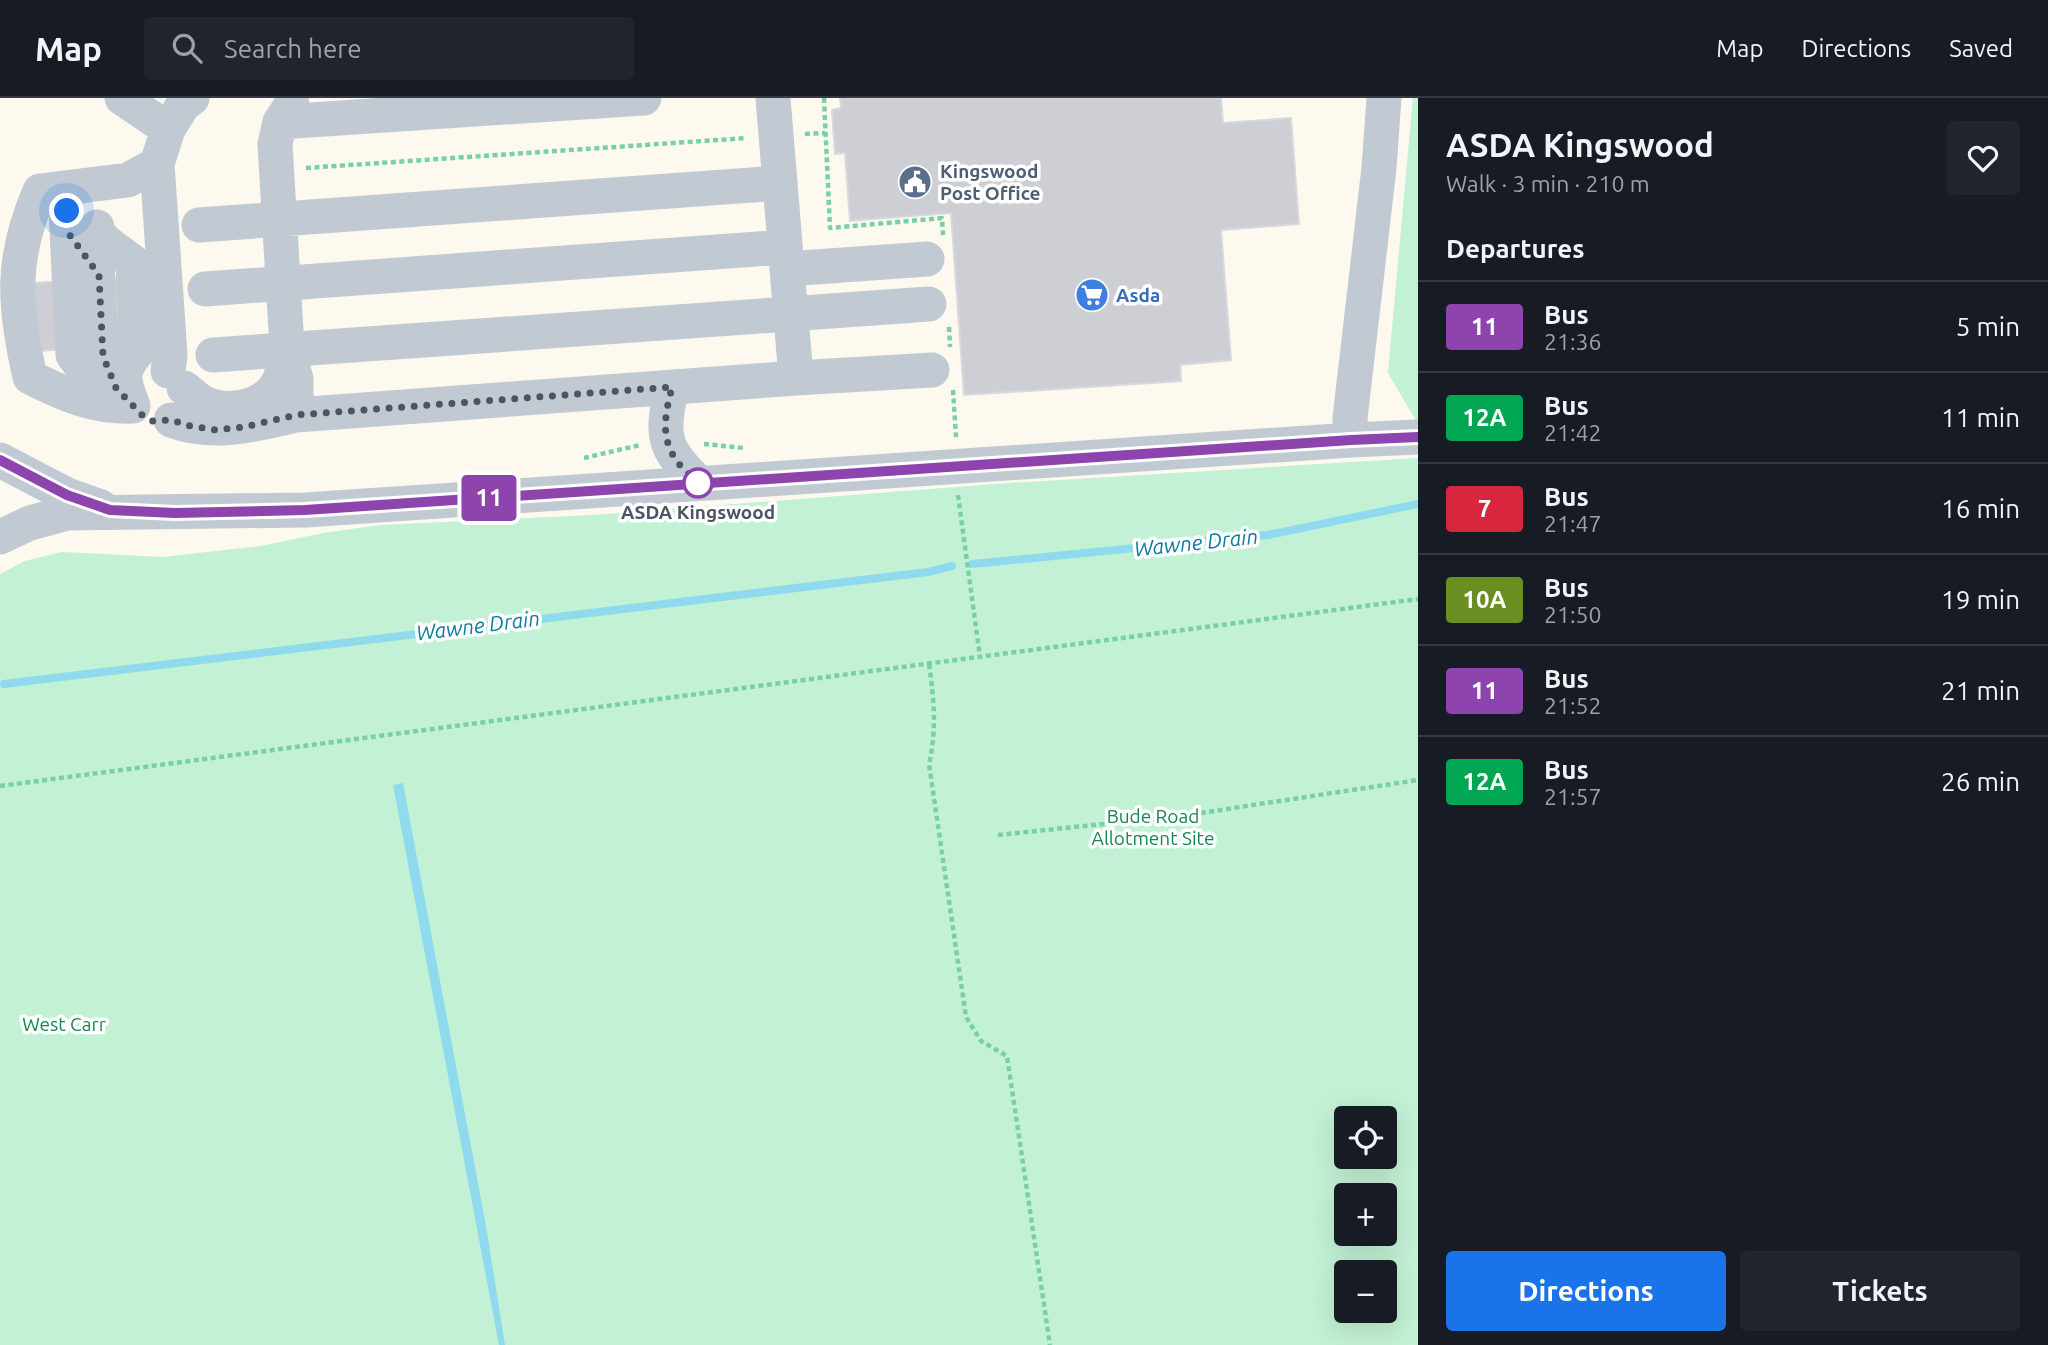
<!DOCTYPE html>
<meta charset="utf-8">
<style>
:root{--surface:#171b24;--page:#20242c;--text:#f1f3f6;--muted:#9ea1a6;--line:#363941;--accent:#1a73e8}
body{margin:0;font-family:Ubuntu,sans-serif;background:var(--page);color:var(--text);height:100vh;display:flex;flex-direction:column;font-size:26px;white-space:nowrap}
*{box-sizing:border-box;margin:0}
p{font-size:23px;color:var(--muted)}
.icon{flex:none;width:38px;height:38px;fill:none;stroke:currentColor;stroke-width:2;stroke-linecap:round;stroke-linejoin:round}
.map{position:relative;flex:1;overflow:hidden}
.drawer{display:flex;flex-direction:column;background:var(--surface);width:630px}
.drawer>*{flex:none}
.badge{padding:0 14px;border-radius:5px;font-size:24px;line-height:46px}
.controls{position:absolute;left:1334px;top:1008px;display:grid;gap:14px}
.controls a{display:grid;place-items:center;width:63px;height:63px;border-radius:7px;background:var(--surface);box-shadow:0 7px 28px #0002;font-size:35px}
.you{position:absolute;width:35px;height:35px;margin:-18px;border:5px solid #fff;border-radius:50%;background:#1a73e8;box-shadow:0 0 0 10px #1a73e833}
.map>.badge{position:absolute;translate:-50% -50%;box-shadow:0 0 0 4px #fff}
h2{padding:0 28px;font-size:26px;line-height:63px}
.round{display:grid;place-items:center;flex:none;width:74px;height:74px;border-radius:7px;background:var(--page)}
.overview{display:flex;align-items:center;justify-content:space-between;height:119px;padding:0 28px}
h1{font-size:33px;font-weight:700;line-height:52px}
.primary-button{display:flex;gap:14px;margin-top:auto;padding:14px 28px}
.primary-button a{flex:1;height:80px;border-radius:7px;background:var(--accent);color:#fff;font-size:28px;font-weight:700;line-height:80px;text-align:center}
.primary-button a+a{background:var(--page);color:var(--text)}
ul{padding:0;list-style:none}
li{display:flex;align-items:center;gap:21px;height:91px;padding:0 28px;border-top:2px solid var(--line)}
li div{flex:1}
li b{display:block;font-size:26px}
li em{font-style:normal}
li .badge{min-width:77px;font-weight:700;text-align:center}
header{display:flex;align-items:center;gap:42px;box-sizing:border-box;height:98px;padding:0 35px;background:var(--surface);border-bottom:2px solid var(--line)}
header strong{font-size:33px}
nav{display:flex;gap:38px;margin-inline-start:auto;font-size:24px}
.search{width:490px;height:63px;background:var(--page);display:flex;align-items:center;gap:18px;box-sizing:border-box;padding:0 24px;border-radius:7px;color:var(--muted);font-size:26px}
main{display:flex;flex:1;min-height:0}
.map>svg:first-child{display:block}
.commercial{fill:#fdf9ef}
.green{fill:#c3f1d5;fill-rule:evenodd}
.water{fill:#90daee}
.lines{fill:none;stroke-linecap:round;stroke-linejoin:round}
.stream{stroke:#90daee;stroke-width:8}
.building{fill:#cdcfd5;stroke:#d7d9de;stroke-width:2}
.path{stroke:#7ad0a6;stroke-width:4.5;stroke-dasharray:5 3.5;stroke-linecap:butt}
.minor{stroke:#c1cad2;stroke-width:35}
.line-casing{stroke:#fff;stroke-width:16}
.line{stroke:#8e44ad;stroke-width:10}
.walk{stroke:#4a5661;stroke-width:7;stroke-dasharray:0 12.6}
.stop-dot{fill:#fff;stroke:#8e44ad;stroke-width:3.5}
.labels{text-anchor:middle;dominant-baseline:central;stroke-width:7;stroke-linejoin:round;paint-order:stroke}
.service-label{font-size:19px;font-weight:bold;fill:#4e5e75;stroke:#fff;text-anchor:start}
.shop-label{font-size:19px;font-weight:bold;fill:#366cbe;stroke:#fff;text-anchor:start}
.stop-label{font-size:19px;font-weight:bold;fill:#4a5661;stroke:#fff}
.park-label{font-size:19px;fill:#17864f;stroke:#fff}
.water-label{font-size:21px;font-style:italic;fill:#0c7c9b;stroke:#fff}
</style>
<header>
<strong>Map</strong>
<div class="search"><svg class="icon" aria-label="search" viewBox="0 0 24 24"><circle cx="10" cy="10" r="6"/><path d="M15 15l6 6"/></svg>Search here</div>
<nav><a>Map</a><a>Directions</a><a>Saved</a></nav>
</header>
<main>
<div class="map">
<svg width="1418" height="1247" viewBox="0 0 1418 1247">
<rect width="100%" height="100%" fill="#f5f3f3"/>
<path class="commercial" d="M0,0H1413L1388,275L1418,326V360L995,386L593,417L380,427L323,435L261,448L162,459L62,454L25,463L0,476Z"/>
<path class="green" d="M1413,0H1418V326L1388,275Z
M1418,360V1247H0V476L25,463L62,454L162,459L261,448L323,435L380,427L593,417L995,386ZM1346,1020H1384V1059H1346ZM1346,1097H1384V1136H1346ZM1346,1174H1384V1213H1346Z"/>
<path class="water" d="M403,685L486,1128L505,1247H499L393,687Z"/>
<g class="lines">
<path class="stream" d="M972,466L1268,437L1418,406
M4,586L928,474L952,468"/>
</g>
<path class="building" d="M840,0H1221L1223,25L1291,20L1299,126L1221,132L1231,262L1180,267L1181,283L964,297L951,115L850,123L845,55L835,56L832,12L841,10Z
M122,179L127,247L25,254L20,186Z"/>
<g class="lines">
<path class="path" d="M824,0L830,130L942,120L943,137
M805,36L825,35
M306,70L747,40
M949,229L950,249
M953,292L956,339
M704,346L744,350
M584,360L640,347
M958,397L980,559
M929,566C934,601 937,631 929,666L966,919L981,943L1007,958L1050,1247
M0,688L1418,501
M998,737L1181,718L1418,682"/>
<path class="minor" d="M122,0L168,31
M292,6L280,24L275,46L287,250L296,281V317
M280,24L644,0
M65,90L73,257L94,285L126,304
M199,127L780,85
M97,129C99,175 92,264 123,298
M787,171L927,161
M69,178L75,164L97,135L111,148L133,164L137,254C119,275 124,284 133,308
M205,191L785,149
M213,257L929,206
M168,273L170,257L157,66L168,31L183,7L192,0
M796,280L932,272
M672,289C661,338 662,349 699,385
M184,290C190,294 195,300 202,304C225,316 262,311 277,287C283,277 285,262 287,250
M133,308C95,310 63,296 30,279C14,208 10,162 40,93L128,82L157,66
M171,322C214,338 253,327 296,317L796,280L773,0
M1351,342L1350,320L1379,70L1384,0
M0,362L67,397L101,409
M0,439L30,425L67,415L305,412L1351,342L1418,339"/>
</g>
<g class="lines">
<defs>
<path id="line" d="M0,362L67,397L110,412L175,415L305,412L1351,342L1418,339"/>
</defs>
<use href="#line" class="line-casing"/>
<use href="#line" class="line"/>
<path class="walk" d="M67,113L69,136L99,177L103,258L116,290L144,319L153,323L171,322L190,328L216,332L244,329L296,317L672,289C665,317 659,342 680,367C685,373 695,381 698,385"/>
</g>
<defs>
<symbol id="civic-disc" viewBox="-11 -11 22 22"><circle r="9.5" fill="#5c6f8a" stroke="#fff"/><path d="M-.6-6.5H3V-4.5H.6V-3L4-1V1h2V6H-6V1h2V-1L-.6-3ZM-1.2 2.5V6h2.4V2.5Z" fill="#fff"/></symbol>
<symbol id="supermarket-disc" viewBox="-11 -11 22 22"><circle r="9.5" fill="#3f7fe0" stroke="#fff"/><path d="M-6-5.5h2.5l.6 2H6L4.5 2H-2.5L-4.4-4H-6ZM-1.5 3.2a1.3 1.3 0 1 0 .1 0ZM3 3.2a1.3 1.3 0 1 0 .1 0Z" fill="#fff"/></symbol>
</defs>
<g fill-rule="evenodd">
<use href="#civic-disc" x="896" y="65" width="38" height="38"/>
<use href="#supermarket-disc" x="1073" y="178" width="38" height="38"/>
</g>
<circle class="stop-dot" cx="698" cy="385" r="14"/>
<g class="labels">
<g class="service-label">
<text x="940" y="73">Kingswood<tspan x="940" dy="22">Post Office</tspan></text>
</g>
<g class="shop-label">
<text x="1116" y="197">Asda</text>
</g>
<g class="stop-label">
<text x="698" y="414">ASDA Kingswood</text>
</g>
<g class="park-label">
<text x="1153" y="718">Bude Road<tspan x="1153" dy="22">Allotment Site</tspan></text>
<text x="64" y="926">West Carr</text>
</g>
<g class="water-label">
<text transform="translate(1196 444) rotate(-6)">Wawne Drain</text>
<text transform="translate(478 527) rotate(-7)">Wawne Drain</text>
</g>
</g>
</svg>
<div class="controls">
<a><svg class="icon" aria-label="locate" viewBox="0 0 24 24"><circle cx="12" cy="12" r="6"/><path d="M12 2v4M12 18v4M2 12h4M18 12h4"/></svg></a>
<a>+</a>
<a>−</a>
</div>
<div class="you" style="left:67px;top:113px"></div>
<b class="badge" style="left:489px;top:400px;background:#8e44ad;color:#fff">11</b>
</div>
<section class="drawer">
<div class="overview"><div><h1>ASDA Kingswood</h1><p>Walk · 3 min · 210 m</p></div><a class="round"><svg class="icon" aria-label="heart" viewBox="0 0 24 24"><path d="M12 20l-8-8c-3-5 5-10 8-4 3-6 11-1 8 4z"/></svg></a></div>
<h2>Departures</h2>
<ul>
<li><span class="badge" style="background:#8e44ad;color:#fff">11</span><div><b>Bus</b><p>21:36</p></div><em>5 min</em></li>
<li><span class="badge" style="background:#00a651;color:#fff">12A</span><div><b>Bus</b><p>21:42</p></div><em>11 min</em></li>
<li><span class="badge" style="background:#d7263d;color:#fff">7</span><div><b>Bus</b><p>21:47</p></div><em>16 min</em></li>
<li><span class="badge" style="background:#6b8e23;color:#fff">10A</span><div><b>Bus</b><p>21:50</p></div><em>19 min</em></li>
<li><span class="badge" style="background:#8e44ad;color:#fff">11</span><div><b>Bus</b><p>21:52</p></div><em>21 min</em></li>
<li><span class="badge" style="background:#00a651;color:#fff">12A</span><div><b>Bus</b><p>21:57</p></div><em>26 min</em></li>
</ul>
<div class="primary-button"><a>Directions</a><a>Tickets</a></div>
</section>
</main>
